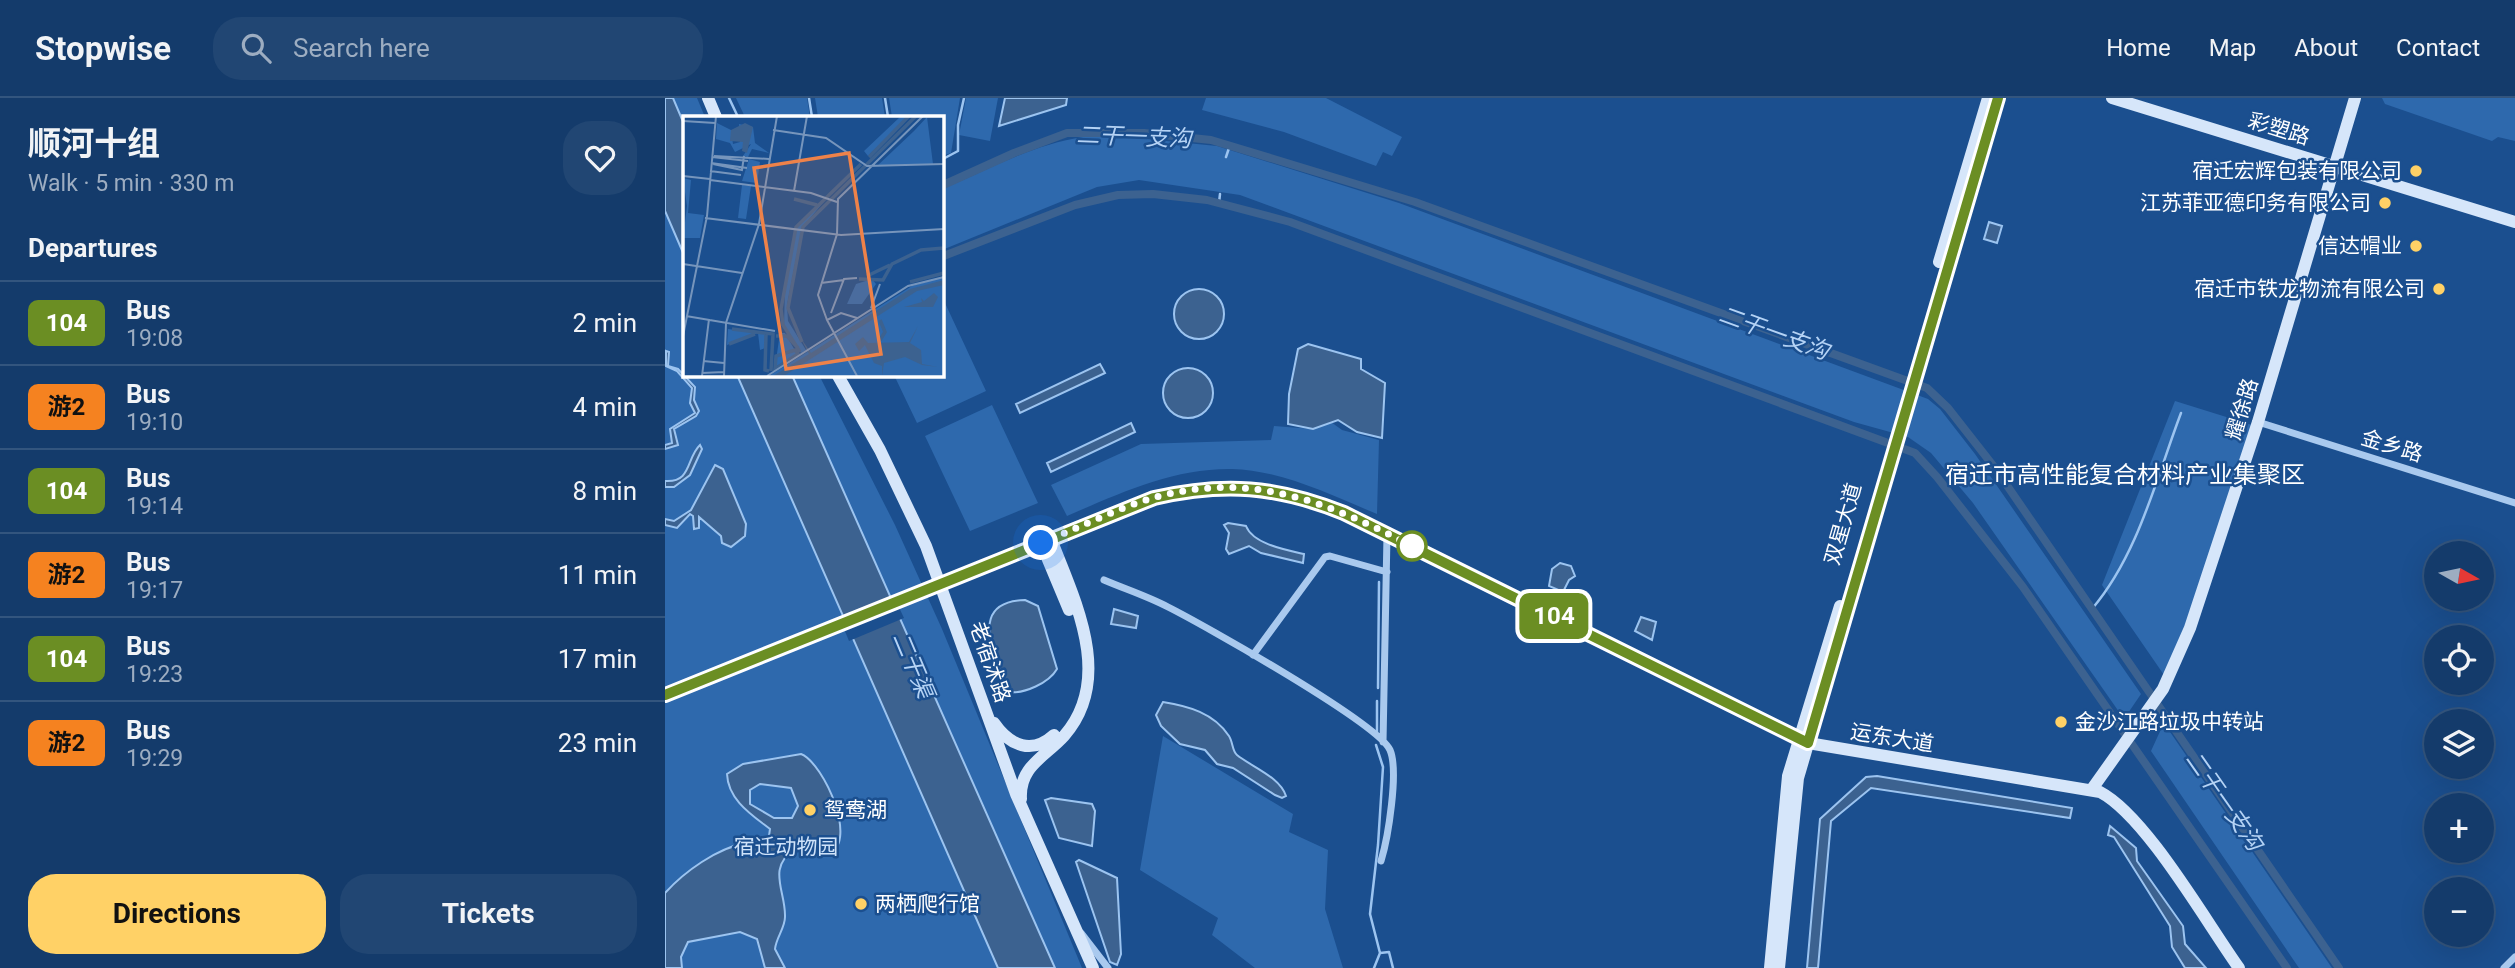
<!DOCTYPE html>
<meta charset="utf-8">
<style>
:root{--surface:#143b6b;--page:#214673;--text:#f1f3f6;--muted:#9dadc1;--line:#33557e;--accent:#ffd166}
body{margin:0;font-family:Roboto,"Noto Sans SC",sans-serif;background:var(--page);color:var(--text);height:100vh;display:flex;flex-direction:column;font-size:26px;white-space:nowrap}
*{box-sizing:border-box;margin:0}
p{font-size:23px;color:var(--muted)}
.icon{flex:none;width:38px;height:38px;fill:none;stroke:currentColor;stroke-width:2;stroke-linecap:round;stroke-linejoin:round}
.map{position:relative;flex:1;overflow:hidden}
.sheet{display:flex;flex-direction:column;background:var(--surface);width:665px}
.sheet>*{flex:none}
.badge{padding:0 14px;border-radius:10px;font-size:24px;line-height:46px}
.needle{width:46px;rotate:99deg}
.fabs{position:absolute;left:1759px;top:443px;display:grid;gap:14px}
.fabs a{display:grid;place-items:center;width:70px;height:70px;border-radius:50%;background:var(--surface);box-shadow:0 7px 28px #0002,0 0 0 2px var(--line);font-size:35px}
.you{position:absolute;width:35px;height:35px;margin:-18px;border:5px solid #fff;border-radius:50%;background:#1a73e8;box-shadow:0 0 0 10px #1a73e833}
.map>.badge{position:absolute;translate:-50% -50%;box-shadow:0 0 0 4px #fff}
h2{padding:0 28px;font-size:26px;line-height:63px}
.round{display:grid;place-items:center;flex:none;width:74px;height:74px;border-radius:28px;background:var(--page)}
.summary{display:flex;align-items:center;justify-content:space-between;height:119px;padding:0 28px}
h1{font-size:33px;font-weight:700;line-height:52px}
.button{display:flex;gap:14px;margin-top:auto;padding:14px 28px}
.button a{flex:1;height:80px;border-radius:28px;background:var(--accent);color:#111;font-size:28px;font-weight:700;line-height:80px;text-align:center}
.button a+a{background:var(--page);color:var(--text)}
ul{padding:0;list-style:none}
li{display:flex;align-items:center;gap:21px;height:84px;padding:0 28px;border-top:2px solid var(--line)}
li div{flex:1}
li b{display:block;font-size:26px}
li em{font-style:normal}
li .badge{min-width:77px;font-weight:700;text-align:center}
header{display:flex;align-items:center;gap:42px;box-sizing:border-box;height:98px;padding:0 35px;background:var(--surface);border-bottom:2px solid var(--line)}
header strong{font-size:33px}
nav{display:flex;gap:38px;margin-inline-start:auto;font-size:24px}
.search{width:490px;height:63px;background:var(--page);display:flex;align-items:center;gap:18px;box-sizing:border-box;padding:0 24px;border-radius:28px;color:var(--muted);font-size:26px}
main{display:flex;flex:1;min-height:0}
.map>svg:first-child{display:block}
.green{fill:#2e69ad}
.water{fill:#3c6290;stroke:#9cc4f0;stroke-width:2;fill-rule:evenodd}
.pier{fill:#1b4f8f}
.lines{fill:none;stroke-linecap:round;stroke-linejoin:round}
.stream{stroke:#9cc4f0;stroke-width:2.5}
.canal{stroke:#3c6290;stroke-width:8}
.street{stroke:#a9c9ee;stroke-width:7}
.secondary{stroke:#d6e6fa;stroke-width:12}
.line-casing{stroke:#fff;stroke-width:16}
.line{stroke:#6b8e23;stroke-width:10}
.walk{stroke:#fff;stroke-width:7;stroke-dasharray:0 12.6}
.poi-dot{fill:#ffd166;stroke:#1b4f8f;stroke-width:2.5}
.stop-dot{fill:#fff;stroke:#6b8e23;stroke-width:3.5}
.labels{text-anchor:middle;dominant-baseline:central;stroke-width:5;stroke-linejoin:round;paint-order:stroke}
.street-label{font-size:21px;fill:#fff;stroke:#1b4f8f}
.poi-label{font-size:21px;fill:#fff;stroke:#1b4f8f;text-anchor:end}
.park-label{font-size:21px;fill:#cfe3fa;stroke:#1b4f8f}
.water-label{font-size:23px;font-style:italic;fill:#b5d3f5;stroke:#1b4f8f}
.quarter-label{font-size:24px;fill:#fff;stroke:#1b4f8f}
.inset-river{fill:none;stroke:#3c6290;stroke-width:3.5}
.inset-road{fill:none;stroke:#7695bc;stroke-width:2}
.view{fill:#ee8249;fill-opacity:0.15;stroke:#ee8249;stroke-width:3.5}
.inset-edge{fill:none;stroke:#fff;stroke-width:3.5}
</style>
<header>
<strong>Stopwise</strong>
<div class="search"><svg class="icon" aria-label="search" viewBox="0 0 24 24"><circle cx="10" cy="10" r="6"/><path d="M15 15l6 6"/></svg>Search here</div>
<nav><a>Home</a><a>Map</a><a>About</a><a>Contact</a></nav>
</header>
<main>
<section class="sheet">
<div class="summary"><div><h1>顺河十组</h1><p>Walk · 5 min · 330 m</p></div><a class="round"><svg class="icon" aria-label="heart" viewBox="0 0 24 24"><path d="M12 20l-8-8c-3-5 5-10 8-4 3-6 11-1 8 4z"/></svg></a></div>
<h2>Departures</h2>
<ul>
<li><span class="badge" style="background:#6b8e23;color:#fff">104</span><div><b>Bus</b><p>19:08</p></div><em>2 min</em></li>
<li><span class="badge" style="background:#f58220;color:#111">游2</span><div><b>Bus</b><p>19:10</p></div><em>4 min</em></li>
<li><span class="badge" style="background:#6b8e23;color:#fff">104</span><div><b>Bus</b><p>19:14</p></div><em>8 min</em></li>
<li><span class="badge" style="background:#f58220;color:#111">游2</span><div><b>Bus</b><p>19:17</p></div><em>11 min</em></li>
<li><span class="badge" style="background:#6b8e23;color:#fff">104</span><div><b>Bus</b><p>19:23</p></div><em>17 min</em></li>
<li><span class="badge" style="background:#f58220;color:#111">游2</span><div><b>Bus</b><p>19:29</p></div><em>23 min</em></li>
</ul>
<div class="button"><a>Directions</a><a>Tickets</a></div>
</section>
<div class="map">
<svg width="1850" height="870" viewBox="0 0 1850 870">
<rect width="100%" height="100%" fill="#1b4f8f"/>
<path class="green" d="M0,0H32L40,19H19V276L154,277L230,427L277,531L417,870H0Z
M71,0H142L145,19H80Z
M150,0H217L220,19H153Z
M224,0H295L286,55L277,58L276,19H227Z
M301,0H333L325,43L294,37Z
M541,0H661L737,39L727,58L718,54L711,68L619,34L537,12Z
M1717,0H1850V43L1833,39L1827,43L1720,6Z
M418,39H461L552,48L734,105L1263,301L1275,311L1310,356L1476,596L1459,621L1308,405L1266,355L1243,339L1189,324L575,97L474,82L432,89L277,152V91C322,72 369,46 418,39Z
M280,205L321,293L252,325L229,277L276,276V206Z
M1510,303L1587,327L1517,541L1499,577L1437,487Z
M327,307L373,405L305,433L260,338Z
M666,324L677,332L714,342L712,416C668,398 616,372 567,371C509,370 455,395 402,418L386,387L476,346L606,342L609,328L648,331Z
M1497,629L1503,631L1667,870H1634L1486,653Z
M498,638L628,716L624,734L663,752L660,811L678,870H590L547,837L553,820L475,772Z"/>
<path class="water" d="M0,0H8L19,26V157L0,113Z
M340,0H402L401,7L334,28Z
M1324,124L1337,128L1332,145L1319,141Z
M509 216a25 25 0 1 1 50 0a25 25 0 1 1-50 0Z
M643,246L696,261V271L720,285L717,340L692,334L673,322L648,331L623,326L624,296L633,251Z
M1,253L4,254L3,268L13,271L30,289L29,302L34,313L31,318L9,331L13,347L0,351V347L7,345L5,331L30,315L25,305L27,290L12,273L1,268Z
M435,266L440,275L355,315L351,306Z
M498 295a25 25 0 1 1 50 0a25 25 0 1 1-50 0Z
M72,277H127L390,870H333Z
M466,325L470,334L386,374L382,365Z
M35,347L37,351L25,377L9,389H0V383C27,385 21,360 35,347Z
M50,367L58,371L81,426L80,438L66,449L57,445L56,438L34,419V430L29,431L28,418L25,416L12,430L0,427V421L9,423L26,412Z
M563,425L581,428C588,446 621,452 639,456L638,465L596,455L584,448L564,456L561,451L564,435L559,427Z
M895,465L906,468L910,478L904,482L898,494L884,488L887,471Z
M360,502L373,508L392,571C384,585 359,596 344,594C337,585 336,573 332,562C319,531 319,503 360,502Z
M449,511L473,518L471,530L446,526Z
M976,519L991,524L987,542L970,533Z
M498,604C523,608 549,615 564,638C568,644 567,653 572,657C587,669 615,679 621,698L617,700L610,697L568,670L552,666L540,652L515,646L496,628L491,617Z
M136,656C159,665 196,748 161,757C149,760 141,753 130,751C101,770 121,793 120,819C120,830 111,840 110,851L120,870H100L92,841L75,834L23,844L16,859L17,870H0V795C19,774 52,750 81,745C88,743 96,745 103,745L105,731C87,717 63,702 62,676L78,666ZM95,686L126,690L133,708L127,720H109L85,706V692Z
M1212,678L1407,710L1405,720L1206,690L1166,723L1153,870H1142L1155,721L1201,679Z
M386,700L427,706L430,713L427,748L394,740L380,702Z
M1445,728L1471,750L1472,763L1518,828L1520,846L1541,870H1520L1507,849L1505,828L1449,739L1443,737Z
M414,762L452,780L456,856L452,867L445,864L411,764Z"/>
<path class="pier" d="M231,503L239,520L184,543L177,526Z"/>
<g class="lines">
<path class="stream" d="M64,0L73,19
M144,0L147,19
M220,0L223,19
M561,59L565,47
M276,62L293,53V27L299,0
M554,105L555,96
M1427,511C1473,457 1491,381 1516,315
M713,590L714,484
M712,634V603
M715,855L724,854L728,870
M709,870L715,855L705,816L713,747L718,669L711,647"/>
<path class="canal" d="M276,88L349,55L402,35H479L546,42L750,104L1262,290L1283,310L1330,370L1674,870
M276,159L410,107L453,97L488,96L542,102L625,124L1250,355L1272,379L1358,489L1622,870"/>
<path class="street" d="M1593,324L1850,405
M439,482C460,491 482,498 503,509C537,526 713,625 725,652C734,673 723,740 716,763
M588,557L660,459L665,458L722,474
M718,644L722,437
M416,835L443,870
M1839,870L1850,859"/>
<path class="secondary" d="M43,0L51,19
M1447,0L1850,124
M1274,164L1323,0
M172,276L215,352L261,448L351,696L428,870
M376,445L404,512
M0,597L489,400C559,384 612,388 679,415L1143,645L1435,694C1481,718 1541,824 1574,870
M329,625C345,648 367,657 389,637
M1427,691L1498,591L1525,530L1593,324L1690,0
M356,701C354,668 380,659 399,638C450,580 409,501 386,441
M1105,870L1123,678L1175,508
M1114,870L1133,680L1333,0"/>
</g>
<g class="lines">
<defs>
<path id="line" d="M0,597L489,400C559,384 612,388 679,415L1143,645L1333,0"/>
</defs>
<use href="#line" class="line-casing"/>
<use href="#line" class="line"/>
<path class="walk" d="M376,445C414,430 452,410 491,399C588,373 662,404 747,448"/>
</g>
<g class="poi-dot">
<circle cx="1751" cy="73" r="7"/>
<circle cx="1720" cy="105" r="7"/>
<circle cx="1751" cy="148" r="7"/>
<circle cx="1774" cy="191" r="7"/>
<circle cx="1396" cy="624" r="7"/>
<circle cx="145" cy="712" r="7"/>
<circle cx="196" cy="806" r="7"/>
</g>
<circle class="stop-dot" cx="747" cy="448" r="14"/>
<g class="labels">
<g class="street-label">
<text transform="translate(1614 31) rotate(17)">彩塑路</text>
<text transform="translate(1577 311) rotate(-73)">耀徐路</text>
<text transform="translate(1727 348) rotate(17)">金乡路</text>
<text transform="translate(1178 426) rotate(-74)">双星大道</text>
<text transform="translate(325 564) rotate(71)">老宿沭路</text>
<text transform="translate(1227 640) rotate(9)">运东大道</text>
</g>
<g class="poi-label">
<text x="1737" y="73">宿迁宏辉包装有限公司</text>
<text x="1706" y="105">江苏菲亚德印务有限公司</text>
<text x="1737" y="148">信达帽业</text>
<text x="1760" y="191">宿迁市铁龙物流有限公司</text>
<text x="1410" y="624" text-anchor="start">金沙江路垃圾中转站</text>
<text x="159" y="712" text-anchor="start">鸳鸯湖</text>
<text x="210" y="806" text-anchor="start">两栖爬行馆</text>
</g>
<g class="park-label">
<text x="121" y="749">宿迁动物园</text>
</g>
<g class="water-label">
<text transform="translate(469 39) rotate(2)">二干一支沟</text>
<text transform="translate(1109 235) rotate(20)">二干一支沟</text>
<text transform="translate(248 567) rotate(67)">二干渠</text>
<text transform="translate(1559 703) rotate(55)">二干一支沟</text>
</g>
<g class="quarter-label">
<text x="1460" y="377">宿迁市高性能复合材料产业集聚区</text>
</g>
</g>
<g transform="translate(18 18)">
<rect width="261" height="261" fill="#1b4f8f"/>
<path d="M218,0H225L185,40L181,35ZM244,1L250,48L194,50L231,15ZM34,7L48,14L50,28L57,26L56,8L70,11L72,27L86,37L69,33L65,41L60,40L68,28L52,36L47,27L33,23ZM66,43L77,46L74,67L59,65ZM0,62L8,64L5,97L21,99L17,122H0L4,90ZM59,69L68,70L63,103L55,102ZM143,83L119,112L104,189L105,205L123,234L118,237L101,209L102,172L114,111ZM261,161V260H86L229,170ZM189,163L193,168L179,188H164L173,168ZM45,213L82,218V232L77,234L75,217L44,229ZM97,217H102L114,238L92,251Z" fill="#2e69ad"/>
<path d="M62,7L70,11L64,37L59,35L60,26L47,25L48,14ZM261,164V169L234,175L101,260H90L126,238L117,221L128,237L227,173ZM251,177L255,181L250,191H221L239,186L238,182L241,185ZM235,210L227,227L238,234L239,248L255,251L239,249L222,241L201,247L199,260V250L191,247L182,229L176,235L172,228L180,221L185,227L226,226Z" fill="#3c6290"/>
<path class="inset-river" d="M186,41L226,0M111,83L134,89M184,160L207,149M176,163L200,164L209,148L238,134L261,132M227,166L261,157M49,213L90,218L88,255M83,219L82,254L86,255M93,220H104L115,232M197,224L202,216L197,204M119,226L105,192L120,111L233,0M46,228L72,218M112,234L115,238L92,253L93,240ZM117,236L100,209L98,193L113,111L178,48"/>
<path class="inset-road" d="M0,5L32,7M90,14L143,22L184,50L261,48M31,40L86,43M29,41L65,45M28,47L64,52M30,48L59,54L61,40M27,55L58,59M0,60L27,63M27,64L128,77L154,86M111,75L124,0M22,102L158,119L261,113M0,148L59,157M138,167L161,164M188,192L197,168M148,197L161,163L174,162M3,200L92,215M174,202L158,197L144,204L174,260M144,204L135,179L154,118L155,83L240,0M0,220L24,100L33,0M20,245L41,247M19,257L41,256M19,260L26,203M41,260L43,207L76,108L94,0M84,260L225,170L261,161"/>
<path class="view" d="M166,37L198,238L103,253L71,52Z"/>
<rect width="261" height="261" class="inset-edge"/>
</g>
</svg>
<div class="fabs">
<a><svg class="needle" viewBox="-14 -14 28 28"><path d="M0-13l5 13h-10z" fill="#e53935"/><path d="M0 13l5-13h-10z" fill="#9dadc1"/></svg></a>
<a><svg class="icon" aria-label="locate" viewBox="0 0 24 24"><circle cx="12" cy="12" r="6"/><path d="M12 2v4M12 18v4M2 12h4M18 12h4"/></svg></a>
<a><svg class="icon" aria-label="layers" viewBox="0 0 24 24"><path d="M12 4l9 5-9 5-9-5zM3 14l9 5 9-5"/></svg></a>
<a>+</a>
<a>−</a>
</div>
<div class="you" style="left:376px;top:445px"></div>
<b class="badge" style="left:889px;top:518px;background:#6b8e23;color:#fff">104</b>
</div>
</main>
